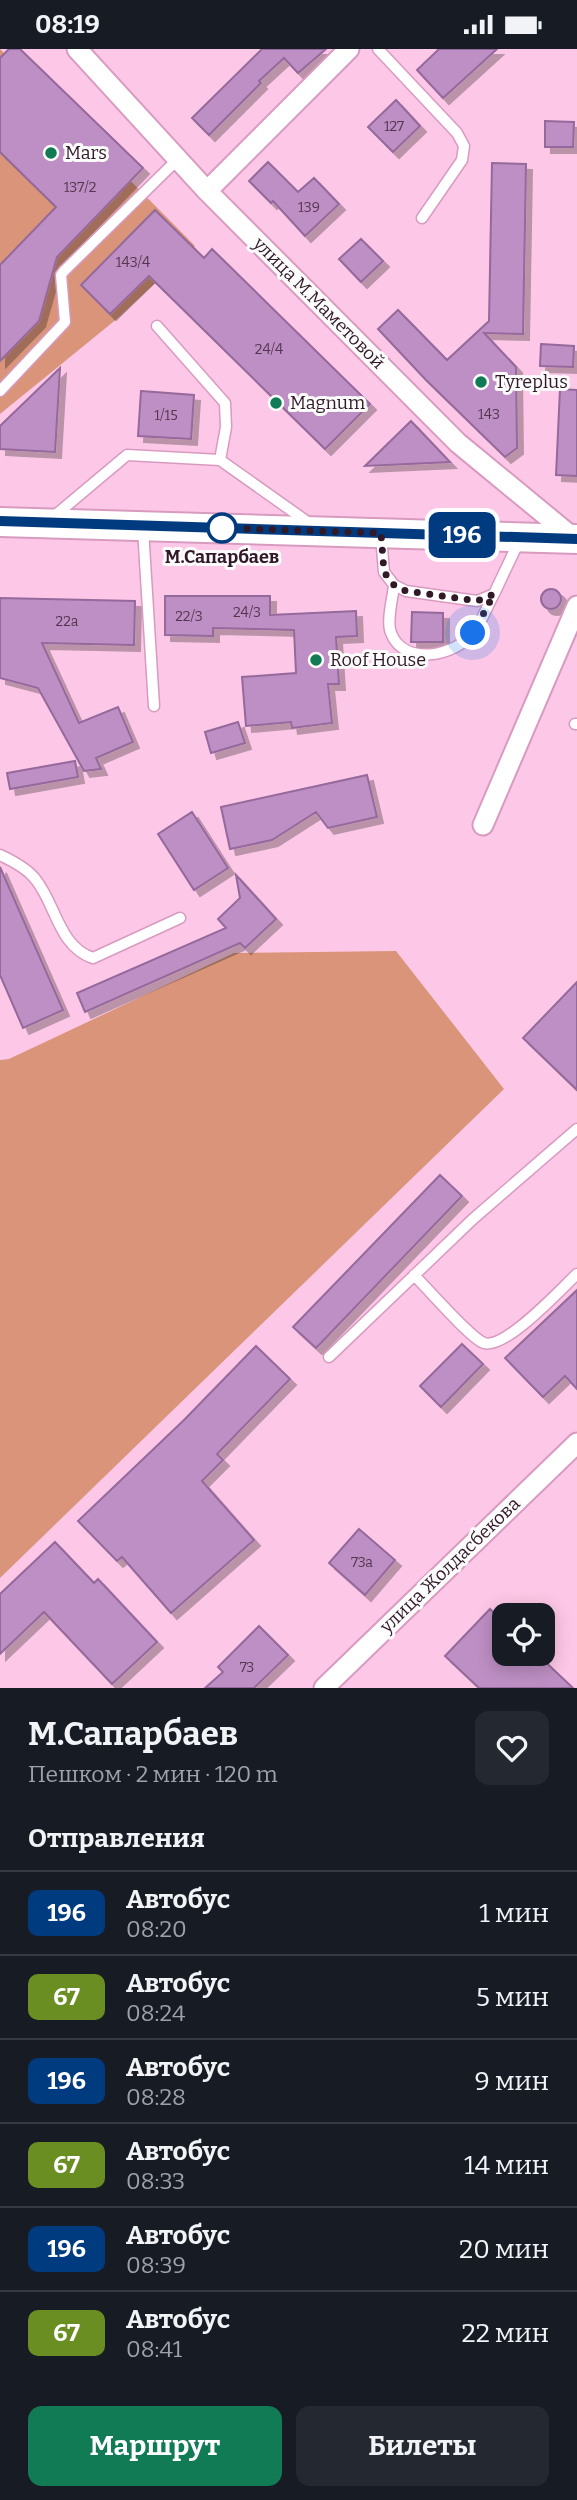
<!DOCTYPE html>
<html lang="ru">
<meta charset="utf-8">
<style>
:root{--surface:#171b24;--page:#242831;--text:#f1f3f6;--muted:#9ea1a6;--line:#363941;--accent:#117b55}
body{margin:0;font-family:Bitter,serif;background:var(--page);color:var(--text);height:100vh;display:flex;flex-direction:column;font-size:26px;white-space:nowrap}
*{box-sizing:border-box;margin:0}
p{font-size:23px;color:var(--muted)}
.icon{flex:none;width:38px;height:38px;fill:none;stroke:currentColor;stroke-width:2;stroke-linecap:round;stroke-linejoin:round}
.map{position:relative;height:1639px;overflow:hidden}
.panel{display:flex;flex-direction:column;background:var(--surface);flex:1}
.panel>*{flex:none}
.badge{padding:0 14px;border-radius:10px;font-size:24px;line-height:46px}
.fabs{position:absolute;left:492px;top:1554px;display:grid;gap:14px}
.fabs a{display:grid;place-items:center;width:63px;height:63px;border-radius:14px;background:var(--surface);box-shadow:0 4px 18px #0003;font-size:35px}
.you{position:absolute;width:35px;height:35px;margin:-18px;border:5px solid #fff;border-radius:50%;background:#1a73e8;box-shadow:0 0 0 10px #1a73e833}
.map>.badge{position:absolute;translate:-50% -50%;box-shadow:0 0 0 4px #fff}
h2{padding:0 28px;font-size:26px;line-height:63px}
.round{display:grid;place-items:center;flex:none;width:74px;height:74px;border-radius:14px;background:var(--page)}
.headline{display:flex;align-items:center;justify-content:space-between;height:119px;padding:0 28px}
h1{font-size:33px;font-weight:700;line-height:52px}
.action{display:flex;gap:14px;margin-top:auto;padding:14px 28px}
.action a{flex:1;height:80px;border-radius:14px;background:var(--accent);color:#fff;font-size:28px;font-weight:700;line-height:80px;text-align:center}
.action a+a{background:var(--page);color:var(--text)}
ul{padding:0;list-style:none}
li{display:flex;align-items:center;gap:21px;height:84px;padding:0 28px;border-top:2px solid var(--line)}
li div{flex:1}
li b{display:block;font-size:26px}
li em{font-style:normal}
li .badge{min-width:77px;font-weight:700;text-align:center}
.status{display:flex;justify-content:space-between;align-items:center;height:49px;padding:0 35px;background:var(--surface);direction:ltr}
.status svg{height:19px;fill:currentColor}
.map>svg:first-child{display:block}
.green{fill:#d99479}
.building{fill:#be8fc4;stroke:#95699b;stroke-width:2;filter:url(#shadow)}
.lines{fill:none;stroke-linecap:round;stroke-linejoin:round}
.service-casing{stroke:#d99ac0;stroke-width:13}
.minor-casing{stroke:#d99ac0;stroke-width:23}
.secondary-casing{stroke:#d99ac0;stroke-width:32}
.service{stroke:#fff;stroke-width:10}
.minor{stroke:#fff;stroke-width:19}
.secondary{stroke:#fff;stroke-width:28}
.line-casing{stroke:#fff;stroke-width:16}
.line{stroke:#003b80;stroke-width:10}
.walk{stroke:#311928;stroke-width:7;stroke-dasharray:0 12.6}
.poi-dot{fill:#117b55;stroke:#fbfbfb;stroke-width:2.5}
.stop-dot{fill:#fff;stroke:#003b80;stroke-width:3.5}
.labels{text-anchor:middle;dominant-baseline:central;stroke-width:6;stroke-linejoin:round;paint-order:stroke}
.number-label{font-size:14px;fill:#54364f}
.poi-label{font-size:18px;fill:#311928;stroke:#fbfbfb;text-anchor:start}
.street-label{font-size:18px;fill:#311928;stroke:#fbfbfb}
.stop-label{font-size:18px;font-weight:bold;fill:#311928;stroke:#fbfbfb}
</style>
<div class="status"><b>08:19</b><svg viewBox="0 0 49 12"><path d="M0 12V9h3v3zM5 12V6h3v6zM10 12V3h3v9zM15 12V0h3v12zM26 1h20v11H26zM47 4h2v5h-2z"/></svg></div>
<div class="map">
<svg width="577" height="1639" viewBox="0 0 577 1639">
<defs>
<filter id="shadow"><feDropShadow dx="6" dy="6" stdDeviation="0" flood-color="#0004"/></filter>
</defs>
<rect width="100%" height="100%" fill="#fdc8e7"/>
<path class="green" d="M0,0L195,197L118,269L0,365Z
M396,902L504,1040L0,1529V1011L9,1010L234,904Z"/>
<path class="building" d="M9,0H20L143,119L57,208L39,272L0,312V216L56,158L0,103V9Z
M262,0H326L298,24L284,9L259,32L261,34L209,86L192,69Z
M439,0H497L443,49L417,21Z
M396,51L420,77L393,103L368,78Z
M545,72L574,73L573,98H545Z
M268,113L298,143L314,129L339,155L305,187L273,152L271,154L249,132Z
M492,114L526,115L523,285L484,284L516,318L517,399L505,408L426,331L378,280L398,261L447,311L489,272Z
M155,161L204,209L212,200L370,355L325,400L149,227L110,265L81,236Z
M361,190L383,212L361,233L339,210Z
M541,295L574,297L573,318L540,317Z
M60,319L55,403L0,400V377Z
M560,340L577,341V427L556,426Z
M141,342L194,346L191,390L138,387Z
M411,372L450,413L365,417Z
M541 550a10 10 0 1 1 20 0a10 10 0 1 1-20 0Z
M165,547H270V566L356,562L357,587L336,588L339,635H328L332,674L292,679L291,673L246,677L242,628L296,624L294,581L213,579V587L165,586Z
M0,549L135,552L134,596L42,594L79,674L118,658L133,693L96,709L101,720L84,722L38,639L0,629Z
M412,563L443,564V593H411Z
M238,673L245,694L211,704L205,683Z
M75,712L78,728L10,740L7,724Z
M367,726L377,768L328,779L316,763L272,791L230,800L221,758Z
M192,763L228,819L194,841L158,785Z
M0,818L63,961L23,979L0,926Z
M236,826L276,870L245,899L240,894L85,963L77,944L226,879L218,870L240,849Z
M577,933V1041L523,989Z
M440,1126L462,1147L316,1299L293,1278Z
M577,1241V1340L565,1327L543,1348L505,1309Z
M462,1295L483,1315L441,1358L420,1337Z
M256,1297L290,1330L217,1405L223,1411L202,1432L254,1491L171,1564L122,1508L117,1512L78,1472L184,1371Z
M359,1480L395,1511L365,1546L329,1514Z
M55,1493L94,1534L98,1530L157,1593L112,1635L44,1563L0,1605V1545Z
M490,1560L504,1573V1605H537L573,1639H479L445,1607Z
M259,1577L288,1606L254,1639H205L223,1623L218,1618Z"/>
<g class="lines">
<defs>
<path id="service" d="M378,0L457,84L464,97L462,111L422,169
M157,277L225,354L226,378L220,411
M0,342L65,273L61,226L64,222L178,110
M52,469L127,406L220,411L309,474
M143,480L154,657
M381,487L384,523L394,536L406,542L477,552L494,545L520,490
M394,536C393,549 386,572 391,584C404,618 455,607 473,584C482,573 487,557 494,545
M575,675H577
M0,806C13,812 28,820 36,831C56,856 59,898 93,909L180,869
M414,1226C427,1239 470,1289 484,1294C505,1301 561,1240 577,1225
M329,1308L473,1170L577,1080"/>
<path id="minor" d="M77,0L207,142L458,394L577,492
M207,142L349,0
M483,776L577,557
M324,1639L577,1394"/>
<path id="secondary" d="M0,473L577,490"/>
</defs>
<use href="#service" class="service-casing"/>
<use href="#minor" class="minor-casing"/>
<use href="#secondary" class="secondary-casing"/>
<use href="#service" class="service"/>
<use href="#minor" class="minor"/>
<use href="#secondary" class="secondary"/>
</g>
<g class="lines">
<defs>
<path id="line" d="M0,472L577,490"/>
</defs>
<use href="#line" class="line-casing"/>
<use href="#line" class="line"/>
<path class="walk" d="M222,479L381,484L384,523L394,536L406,542L477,552L494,545L473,584"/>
</g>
<g class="poi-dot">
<circle cx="51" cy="104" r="7"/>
<circle cx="481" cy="333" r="7"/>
<circle cx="276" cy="354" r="7"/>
<circle cx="316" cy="611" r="7"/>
</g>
<circle class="stop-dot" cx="222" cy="479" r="14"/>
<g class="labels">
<g class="number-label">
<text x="394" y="77">127</text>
<text x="80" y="138">137/2</text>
<text x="309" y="158">139</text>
<text x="133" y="213">143/4</text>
<text x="269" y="300">24/4</text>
<text x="489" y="365">143</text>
<text x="166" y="366">1/15</text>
<text x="247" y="563">24/3</text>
<text x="189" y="567">22/3</text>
<text x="67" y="572">22а</text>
<text x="362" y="1513">73а</text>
<text x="247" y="1618">73</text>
</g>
<g class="poi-label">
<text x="65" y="104">Mars</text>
<text x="495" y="333">Tyreplus</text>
<text x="290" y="354">Magnum</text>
<text x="330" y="611">Roof House</text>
</g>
<g class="street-label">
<text transform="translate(319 254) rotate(45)">улица М.Маметовой</text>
<text transform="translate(450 1516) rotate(-44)">улица Жолдасбекова</text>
</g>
<g class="stop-label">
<text x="222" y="508">М.Сапарбаев</text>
</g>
</g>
</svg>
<div class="fabs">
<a><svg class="icon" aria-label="locate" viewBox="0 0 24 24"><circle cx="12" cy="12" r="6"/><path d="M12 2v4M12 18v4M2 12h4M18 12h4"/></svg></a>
</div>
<div class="you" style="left:473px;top:584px"></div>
<b class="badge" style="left:462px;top:486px;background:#003b80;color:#fff">196</b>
</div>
<section class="panel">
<div class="headline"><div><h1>М.Сапарбаев</h1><p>Пешком · 2 мин · 120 m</p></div><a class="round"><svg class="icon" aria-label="heart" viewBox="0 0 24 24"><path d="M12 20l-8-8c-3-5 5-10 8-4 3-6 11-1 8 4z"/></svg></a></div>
<h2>Отправления</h2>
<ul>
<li><span class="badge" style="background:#003b80;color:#fff">196</span><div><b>Автобус</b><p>08:20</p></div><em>1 мин</em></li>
<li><span class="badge" style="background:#6b8e23;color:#fff">67</span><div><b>Автобус</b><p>08:24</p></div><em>5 мин</em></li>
<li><span class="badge" style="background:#003b80;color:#fff">196</span><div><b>Автобус</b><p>08:28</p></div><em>9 мин</em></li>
<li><span class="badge" style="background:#6b8e23;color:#fff">67</span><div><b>Автобус</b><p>08:33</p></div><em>14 мин</em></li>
<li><span class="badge" style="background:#003b80;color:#fff">196</span><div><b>Автобус</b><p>08:39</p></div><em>20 мин</em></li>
<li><span class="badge" style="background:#6b8e23;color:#fff">67</span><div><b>Автобус</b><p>08:41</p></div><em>22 мин</em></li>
</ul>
<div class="action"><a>Маршрут</a><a>Билеты</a></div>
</section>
